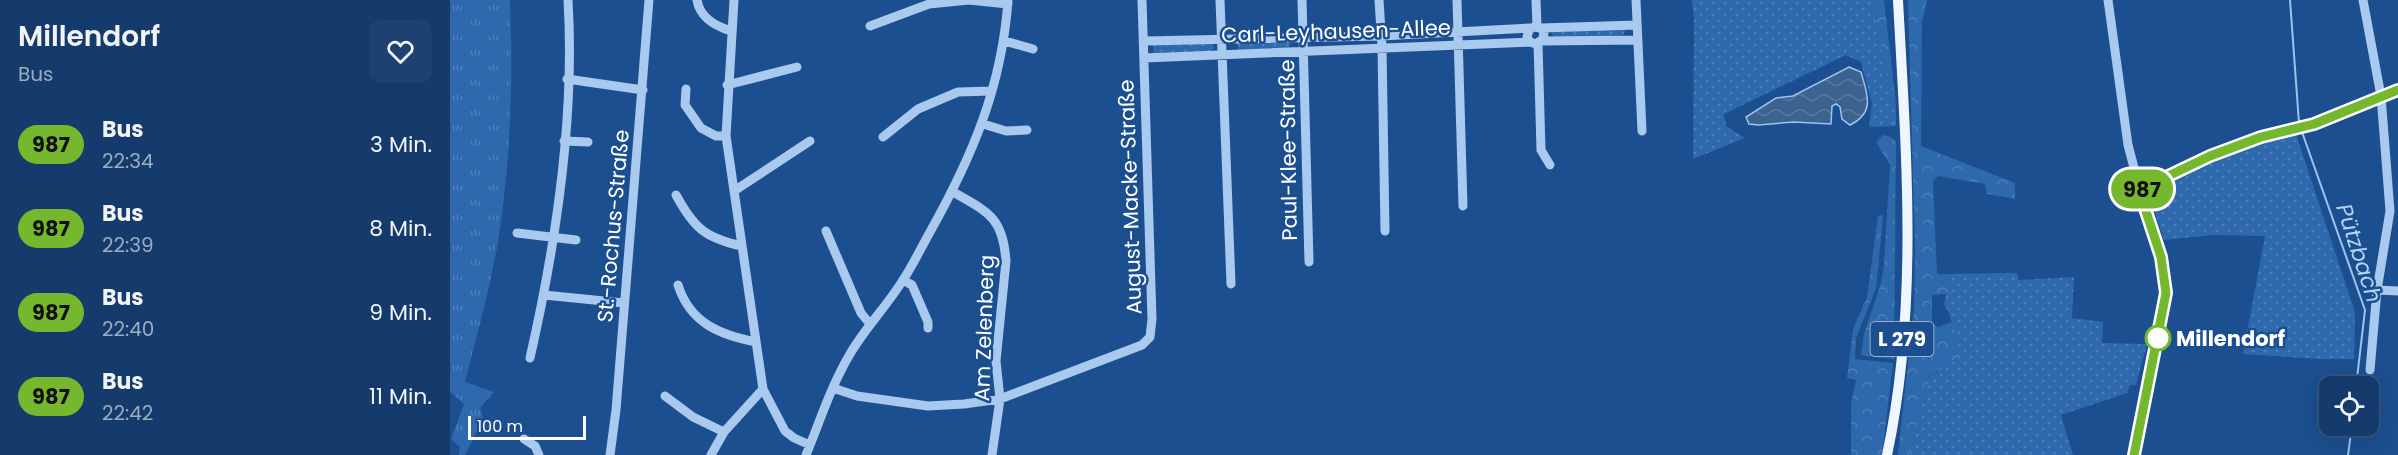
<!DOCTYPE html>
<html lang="de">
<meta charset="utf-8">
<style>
:root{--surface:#143b6b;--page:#1d4271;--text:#f1f3f6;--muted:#9dadc1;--line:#33557e}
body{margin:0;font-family:Poppins,sans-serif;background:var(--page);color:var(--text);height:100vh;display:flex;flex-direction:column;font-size:22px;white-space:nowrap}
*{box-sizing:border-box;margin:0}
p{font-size:20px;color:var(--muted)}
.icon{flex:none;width:33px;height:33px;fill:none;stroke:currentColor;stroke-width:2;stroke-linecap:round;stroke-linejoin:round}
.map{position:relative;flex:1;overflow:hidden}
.panel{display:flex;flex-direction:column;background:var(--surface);width:450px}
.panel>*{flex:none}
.badge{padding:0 12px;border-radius:20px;font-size:21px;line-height:39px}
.buttons{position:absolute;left:1869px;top:376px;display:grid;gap:12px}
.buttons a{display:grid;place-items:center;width:60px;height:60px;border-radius:12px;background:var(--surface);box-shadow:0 6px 24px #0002,0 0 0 2px var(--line);font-size:30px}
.scale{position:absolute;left:18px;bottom:15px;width:118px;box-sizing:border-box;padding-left:6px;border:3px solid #fff;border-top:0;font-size:16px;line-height:21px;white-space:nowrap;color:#fff;-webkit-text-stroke:4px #1b4f8f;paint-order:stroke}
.map>.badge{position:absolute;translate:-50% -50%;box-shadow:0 0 0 3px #fff}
.round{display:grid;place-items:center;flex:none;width:63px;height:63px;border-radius:12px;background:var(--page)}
.overview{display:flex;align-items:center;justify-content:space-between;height:102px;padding:0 18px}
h1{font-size:28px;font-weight:600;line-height:45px}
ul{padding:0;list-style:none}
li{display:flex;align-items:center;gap:18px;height:84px;padding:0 18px}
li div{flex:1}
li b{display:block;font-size:22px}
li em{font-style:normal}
li .badge{min-width:66px;font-weight:700;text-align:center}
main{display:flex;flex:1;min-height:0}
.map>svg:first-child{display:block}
.grass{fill:url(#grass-dots)}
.forest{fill:url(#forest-crowns)}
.park{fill:url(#park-tufts)}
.water{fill:url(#water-waves);stroke:#9cc4f0;stroke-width:1.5}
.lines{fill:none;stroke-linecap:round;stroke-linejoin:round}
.stream{stroke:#9cc4f0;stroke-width:2}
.minor{stroke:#a9c9ee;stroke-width:9}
.major{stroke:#f0f6ff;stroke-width:10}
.line-casing{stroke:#fff;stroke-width:14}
.line{stroke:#76b82d;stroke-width:9}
.stop-dot{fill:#fff;stroke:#76b82d;stroke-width:3}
.labels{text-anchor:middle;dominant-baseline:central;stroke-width:5;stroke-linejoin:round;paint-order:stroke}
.shield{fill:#1b4f8f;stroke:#bbcadd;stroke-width:1.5}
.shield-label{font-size:20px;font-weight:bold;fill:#fff}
.street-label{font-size:21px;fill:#fff;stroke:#1b4f8f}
.stop-label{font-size:21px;font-weight:bold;fill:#fff;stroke:#1b4f8f;text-anchor:start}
.water-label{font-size:22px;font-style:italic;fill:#b5d3f5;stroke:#1b4f8f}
</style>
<main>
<section class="panel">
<div class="overview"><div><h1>Millendorf</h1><p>Bus</p></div><a class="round"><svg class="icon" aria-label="heart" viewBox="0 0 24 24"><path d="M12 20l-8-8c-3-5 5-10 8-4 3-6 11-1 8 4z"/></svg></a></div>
<ul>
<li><span class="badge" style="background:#76b82d;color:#111">987</span><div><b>Bus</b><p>22:34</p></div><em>3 Min.</em></li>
<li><span class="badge" style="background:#76b82d;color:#111">987</span><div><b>Bus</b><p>22:39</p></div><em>8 Min.</em></li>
<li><span class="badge" style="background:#76b82d;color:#111">987</span><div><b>Bus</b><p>22:40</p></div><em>9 Min.</em></li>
<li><span class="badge" style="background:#76b82d;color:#111">987</span><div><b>Bus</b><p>22:42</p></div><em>11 Min.</em></li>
</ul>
</section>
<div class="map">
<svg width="1948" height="455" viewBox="0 0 1948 455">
<defs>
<pattern id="grass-dots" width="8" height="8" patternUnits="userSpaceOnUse" patternTransform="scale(1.5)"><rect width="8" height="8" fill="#2e69ad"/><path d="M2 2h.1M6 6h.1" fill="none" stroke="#4d80b9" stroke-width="1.8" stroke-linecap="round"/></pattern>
<pattern id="forest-crowns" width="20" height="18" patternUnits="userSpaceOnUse" patternTransform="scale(1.5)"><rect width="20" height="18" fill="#2e69ad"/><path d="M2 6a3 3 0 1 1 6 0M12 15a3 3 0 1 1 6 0" fill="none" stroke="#4d80b9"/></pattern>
<pattern id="park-tufts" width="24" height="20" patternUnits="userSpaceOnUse" patternTransform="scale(1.5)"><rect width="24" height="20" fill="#2e69ad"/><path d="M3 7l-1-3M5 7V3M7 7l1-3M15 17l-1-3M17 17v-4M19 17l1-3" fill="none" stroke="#4d80b9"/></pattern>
<pattern id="water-waves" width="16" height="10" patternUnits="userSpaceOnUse" patternTransform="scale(1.5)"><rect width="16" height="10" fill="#3c6290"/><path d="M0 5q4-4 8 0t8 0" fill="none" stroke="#597aa1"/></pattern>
</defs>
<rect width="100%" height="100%" fill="#1b4f8f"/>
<path class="grass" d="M1242,0H1422L1441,101L1446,103V126L1419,127L1422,104L1411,62L1396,55L1274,114L1276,126L1295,138L1243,159L1244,19Z
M1174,28L1176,30L1173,35L1105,38L1103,36L1102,32Z
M841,42L839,48L789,50L787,43Z
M762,43L765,48L761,51L703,53V45Z
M1846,134L1905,312L1904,359H1870L1793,354L1815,236L1762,235L1714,240L1699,194L1763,159L1817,141Z
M1567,273L1569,280L1624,277L1622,318L1653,322L1652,343L1697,344L1686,385H1680L1677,393L1611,415L1623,455H1460L1475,389L1478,382L1476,379L1488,372L1508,341L1499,313L1494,304L1501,274Z"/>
<path class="forest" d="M1422,0H1434L1446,103L1441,101Z
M1458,0H1477L1472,22L1471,146L1565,183V199L1537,194L1535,184L1488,176L1483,181L1487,274H1501L1497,294L1482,295V323L1488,327L1502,322C1517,365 1508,357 1476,379L1479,382L1475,389L1460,455H1448L1464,309L1465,246Z
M1433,135L1441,137L1446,142L1444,359L1411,355L1414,334L1431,283L1434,264L1440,165L1426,142Z
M1433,215L1426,289L1406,338L1405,359L1443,363L1432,455H1401V403L1406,380L1397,378L1403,329L1417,297L1428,216Z"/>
<path class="park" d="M0,0H60C63,77 61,153 50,229C42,281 28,331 15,382L44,392L30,408L33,418L15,455H9L10,447L1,439L14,404L0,392Z"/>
<path class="water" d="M1399,67L1411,72C1417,94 1426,112 1400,125L1392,119L1390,107L1386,104L1382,106L1381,124L1344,122L1308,125L1299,124L1296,117L1326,98L1343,96Z"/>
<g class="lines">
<path class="stream" d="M1840,0L1849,123
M1852,132L1915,310L1906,387
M1898,455L1902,426"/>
<path class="minor" d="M247,0C250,18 265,26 281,31
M284,0L276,136L313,389L335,431L344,438L360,445
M770,0L781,284
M852,0L859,262
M929,0L932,47L935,231
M1007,0L1013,206
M1086,0L1087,27
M1186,0L1192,131
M1658,0L1678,145L1697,217L1711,257L1716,293L1684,455
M1913,0L1931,96L1940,211L1927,290L1920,370
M420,26L479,4L519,0L558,4
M1091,28L1187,25
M555,41L583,49
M695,41L931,36L1081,28
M1091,41L1188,40
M1088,43L1091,150L1100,165
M694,58L1080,42L1086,44L1093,39L1094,33L1091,28L1084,27L1079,30L1077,37L1080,42
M117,79L193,90
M277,85L347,67
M236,89L235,105L251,128L266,136H276
M533,124L556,131L577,130
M433,137L468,109L508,92L542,91
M114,141L138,142
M1689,190L1760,156L1811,137L1864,124L1948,90
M284,191L360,141
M503,192C538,212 553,217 556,261L546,361L550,399L542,455
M226,195C244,228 255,238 292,246
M376,231L411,313L420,324
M67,233L126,240
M453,280L462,285L478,322V328
M228,285C240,323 270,335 306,342
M1927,290L1948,291
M94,295L174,303
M80,358C106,244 125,116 118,0
M383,388L407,396L478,406L514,404L550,399L692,345L700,337L702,319L692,0
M215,396L243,417L274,432
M74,439L85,446L89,455
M160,455L166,410L199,0
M261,455L274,432L313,389
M356,455C370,421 381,386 400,354C415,328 437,306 453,280C463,265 471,248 480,232C522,157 552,87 558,0"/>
<path class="major" d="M1437,455C1469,306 1456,151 1448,0"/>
</g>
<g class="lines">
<defs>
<path id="line" d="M1684,455L1716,293L1711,257L1689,190L1760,156L1811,137L1864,124L1948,90"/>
</defs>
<use href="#line" class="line-casing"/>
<use href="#line" class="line"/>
</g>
<circle class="stop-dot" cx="1708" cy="338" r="12"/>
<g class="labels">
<rect class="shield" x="1420.5" y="322" width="63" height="34" rx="4.5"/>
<g class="shield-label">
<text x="1452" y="339">L 279</text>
</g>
<g class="street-label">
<text transform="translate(886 31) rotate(-2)">Carl-Leyhausen-Allee</text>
<text transform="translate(838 150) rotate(-91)">Paul-Klee-Straße</text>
<text transform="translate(680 197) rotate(-92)">August-Macke-Straße</text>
<text transform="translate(163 226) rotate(-85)">St.-Rochus-Straße</text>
<text transform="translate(534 328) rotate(-88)">Am Zelenberg</text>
</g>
<g class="stop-label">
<text x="1726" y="338">Millendorf</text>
</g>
<g class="water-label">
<text transform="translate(1909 253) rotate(72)">Pützbach</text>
</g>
</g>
</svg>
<div class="buttons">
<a><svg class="icon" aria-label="locate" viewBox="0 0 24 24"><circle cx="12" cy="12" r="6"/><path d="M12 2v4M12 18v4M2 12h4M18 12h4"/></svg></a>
</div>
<div class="scale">100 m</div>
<b class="badge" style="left:1692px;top:189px;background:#76b82d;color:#111">987</b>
</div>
</main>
